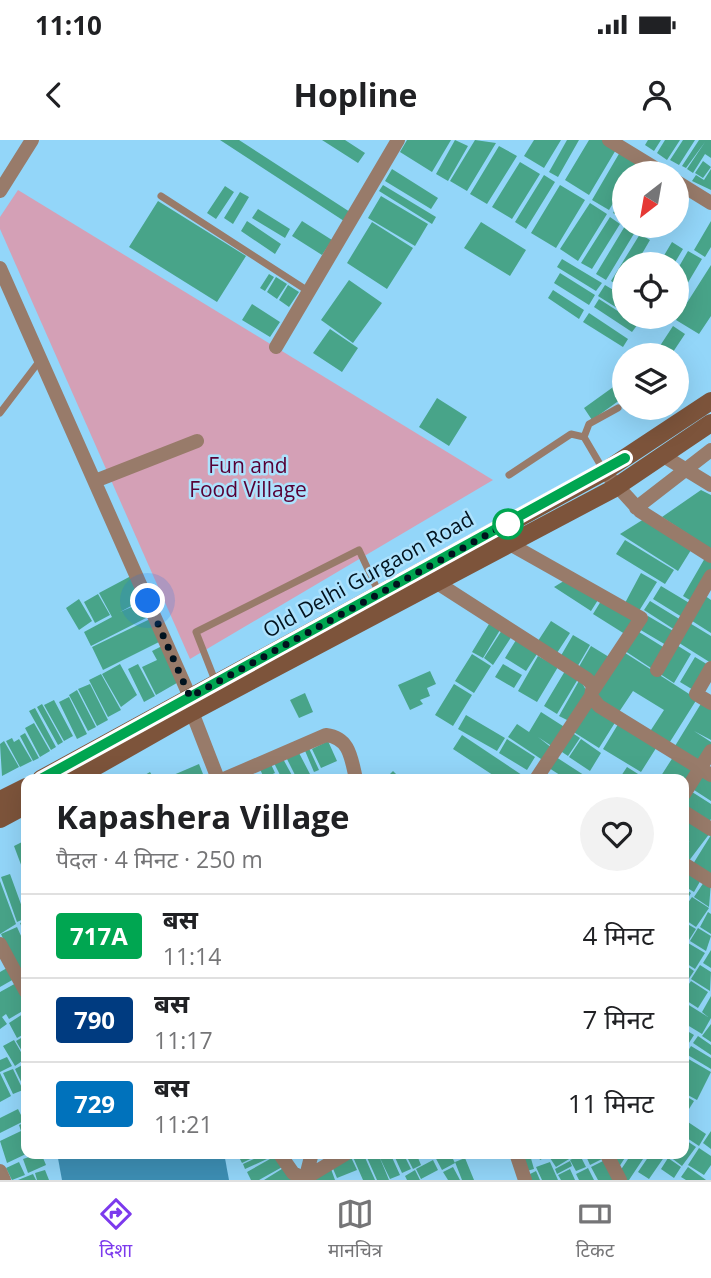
<!DOCTYPE html>
<html lang="hi">
<meta charset="utf-8">
<style>
:root{--surface:#fff;--page:#f2f2f2;--text:#202124;--muted:#757577;--line:#e0e0e0;--accent:#7c3aed}
body{margin:0;font-family:"Open Sans","Noto Sans Devanagari",sans-serif;background:var(--page);color:var(--text);height:100vh;display:flex;flex-direction:column;font-size:26px;white-space:nowrap}
*{box-sizing:border-box;margin:0}
p{font-size:23px;color:var(--muted)}
.icon{flex:none;width:38px;height:38px;fill:none;stroke:currentColor;stroke-width:2;stroke-linecap:round;stroke-linejoin:round}
.map{position:relative;flex:1;overflow:hidden}
.panel{position:absolute;left:21px;top:634px;width:668px;height:385px;display:flex;flex-direction:column;background:var(--surface);border-radius:14px;box-shadow:0 7px 28px #0002}
.panel>*{flex:none}
.badge{padding:0 14px;border-radius:5px;font-size:24px;line-height:46px}
.needle{width:46px;rotate:211deg}
.controls{position:absolute;left:612px;top:21px;display:grid;gap:14px}
.controls a{display:grid;place-items:center;width:77px;height:77px;border-radius:50%;background:var(--surface);box-shadow:0 7px 28px #0002;font-size:35px}
.you{position:absolute;width:35px;height:35px;margin:-18px;border:5px solid #fff;border-radius:50%;background:#1a73e8;box-shadow:0 0 0 10px #1a73e833}
.map>.badge{position:absolute;translate:-50% -50%;box-shadow:0 0 0 4px #fff}
.round{display:grid;place-items:center;flex:none;width:74px;height:74px;border-radius:37px;background:var(--page)}
.summary{display:flex;align-items:center;justify-content:space-between;height:119px;padding:0 35px}
h1{font-size:33px;font-weight:700;line-height:52px}
ul{padding:0;list-style:none}
li{display:flex;align-items:center;gap:21px;height:84px;padding:0 35px;border-top:2px solid var(--line)}
li div{flex:1}
li b{display:block;font-size:26px}
li em{font-style:normal}
li .badge{min-width:77px;font-weight:700;text-align:center}
.status{display:flex;justify-content:space-between;align-items:center;height:49px;padding:0 35px;background:var(--surface);direction:ltr}
.status svg{height:19px;fill:currentColor}
header{display:flex;justify-content:space-between;align-items:center;height:91px;padding:0 35px;background:var(--surface);font-size:32px;font-weight:700}
.tabs{display:flex;justify-content:space-around;align-items:center;height:98px;border-top:2px solid var(--line);background:var(--surface);font-size:19px;color:var(--muted)}
.tabs a{display:grid;justify-items:center;gap:4px}
.tabs .current{color:var(--accent)}
.map>svg:first-child{display:block}
.green{fill:#d4a0b6}
.water{fill:#3d8fb5}
.building{fill:#48a489}
.lines{fill:none;stroke-linecap:round;stroke-linejoin:round}
.service{stroke:#987b6a;stroke-width:7}
.minor{stroke:#987b6a;stroke-width:14}
.secondary{stroke:#7d543b;stroke-width:18}
.line-casing{stroke:#fff;stroke-width:16}
.line{stroke:#00a651;stroke-width:10}
.walk{stroke:#00121e;stroke-width:7;stroke-dasharray:0 12.6}
.stop-dot{fill:#fff;stroke:#00a651;stroke-width:3.5}
.labels{text-anchor:middle;dominant-baseline:central;stroke-width:5;stroke-linejoin:round;paint-order:stroke}
.park-label{font-size:21px;fill:#570035;stroke:#ade2fd}
.street-label{font-size:21px;fill:#00121e;stroke:#ade2fd}
</style>
<div class="status"><b>11:10</b><svg viewBox="0 0 49 12"><path d="M0 12V9h3v3zM5 12V6h3v6zM10 12V3h3v9zM15 12V0h3v12zM26 1h20v11H26zM47 4h2v5h-2z"/></svg></div>
<header><svg class="icon" aria-label="back" viewBox="0 0 24 24"><path d="M15 5l-7 7 7 7"/></svg>Hopline<svg class="icon" aria-label="person" viewBox="0 0 24 24"><circle cx="12" cy="8" r="4"/><path d="M4 21q1-7 8-7t8 7"/></svg></header>
<div class="map">
<svg width="711" height="1040" viewBox="0 0 711 1040">
<rect width="100%" height="100%" fill="#93d6f9"/>
<path class="green" d="M18,50L493,340L190,519L0,89V77Z"/>
<path class="water" d="M57,1013H224L229,1040H62Z"/>
<path class="building" d="M220,0H239L350,72L344,81Z
M322,0H345L365,13L358,23Z
M407,0H451L432,32L400,12Z
M455,0L468,6L448,41L436,34Z
M475,0L496,3L467,51L450,41Z
M534,0H561L544,28L524,16Z
M567,0H579L558,37L549,32Z
M589,0H604L617,8L589,55L565,40Z
M648,0H661L654,11L645,5Z
M665,0H680L667,20L657,13Z
M683,0H695L679,25L670,20Z
M699,0H711V18L705,14L693,33L687,29L705,2L686,28L682,26Z
M499,6L517,16L487,64L470,54Z
M620,12L637,22L630,33H625V43L609,70L592,60Z
M703,21L711,27L703,38L695,33Z
M520,22L540,34L512,79L492,67Z
M392,29L438,58L431,69L385,41Z
M711,29V50L692,41L696,35L704,40Z
M544,35L555,42L526,89L515,82Z
M383,45L436,77L432,84L379,51Z
M560,45L585,60L556,108L531,93Z
M225,46L234,52L216,79L207,73Z
M240,52L249,57L233,84L224,78Z
M625,52V80L613,73Z
M381,56L428,84L415,106L368,78Z
M158,61L246,116L217,162L129,107Z
M590,63L607,74L578,121L560,109Z
M258,69L290,89L285,98L252,78Z
M610,77L620,84L592,129L581,123Z
M247,81L281,104L275,114L241,91Z
M302,81L332,100L322,115L292,96Z
M711,81V107L705,117L694,110Z
M372,82L413,108L387,149L347,123Z
M481,82L526,110L510,136L464,108Z
M625,86L635,92L606,140L596,134Z
M640,94L650,100L636,124H625L622,148L611,141Z
M672,102L683,109L674,124H659Z
M688,111L702,119L677,161V130Z
M562,119L602,143L596,151L557,127Z
M711,125V176L699,194L676,180Z
M560,133L595,155L589,165L554,143Z
M269,134L274,137L265,151L260,148Z
M276,137L287,144L277,159L267,152Z
M349,140L382,163L353,203L321,180Z
M288,145L299,152L289,167L279,160Z
M605,145L625,157V173L598,156Z
M553,150L584,170L579,179L548,158Z
M599,159L638,184L632,192L594,167Z
M252,164L280,182L270,197L242,180Z
M589,173L628,199L623,207L583,182Z
M673,186L685,194L671,215H654Z
M330,189L358,208L342,232L313,213Z
M616,245L624,257L592,280L584,268Z
M437,258L467,277L449,306L419,287Z
M701,350L711,355V409L662,377Z
M644,379L691,410L678,431L620,394Z
M625,400L674,430L665,444L616,414Z
M705,418L711,422V430L693,462L683,456Z
M641,433L657,442L639,471L625,463Z
M131,436L144,459L120,472L143,462L150,476L91,506L84,492L112,477L99,453Z
M567,439L598,460L591,471L554,447Z
M661,446L691,464L682,477L653,459Z
M98,454L110,475L95,483L84,462Z
M704,455L711,460V493L689,479Z
M79,459L92,481L79,490L66,468Z
M601,461L637,483L628,496L593,474Z
M650,461L681,480L675,490L644,470Z
M648,476L675,492L666,505L639,489Z
M150,479L161,501L103,530L92,507Z
M551,481L570,493L555,516L536,504Z
M688,482L711,496V523L676,501Z
M489,484L500,490L483,518L472,512Z
M502,490L512,496L493,525L484,518Z
M639,492L668,510L654,530L625,511Z
M573,495L590,505L576,529L559,519Z
M516,500L537,514L526,531L505,518Z
M675,504L691,514L674,543L657,532Z
M164,505L182,540L156,555L142,527L157,520L152,511Z
M591,506L609,517L594,541L577,530Z
M622,511L697,559L668,605L649,593L664,570L633,551L619,572L593,557Z
M472,514L491,526L474,553L455,541Z
M538,516L558,527L537,562L518,551Z
M695,517L710,526L695,551L680,542Z
M120,524L137,555L121,567L102,534Z
M138,524L155,556L144,562L128,529Z
M503,524L522,535L514,548L495,537Z
M430,531L436,544L427,548L430,556L420,560L423,564L410,570L398,545Z
M565,531L578,539L557,574L544,566Z
M101,534L121,570L108,577L89,540Z
M580,539L588,554L571,582L559,576Z
M90,544L108,580L97,586L78,549Z
M454,544L472,555L453,586L435,575Z
M77,550L96,587L88,591L69,555Z
M305,553L313,572L299,578L290,560Z
M69,557L87,594L77,599L59,562Z
M54,560L73,596L64,601L44,565Z
M702,562L711,567V600L694,591L711,602V606L700,623L675,606Z
M42,564L63,602L58,605L37,567Z
M589,564L616,581L599,608L572,591Z
M35,568L56,607L51,610L29,571Z
M541,572L566,588L553,607L538,597L552,608L544,621L508,597L517,584L529,592Z
M466,575L505,598L497,611L458,589Z
M620,581L658,605L641,632L603,609Z
M34,583L50,611L40,617L25,588Z
M571,592L580,598L568,616L559,610Z
M25,593L39,618L33,621L20,596Z
M462,595L528,639H499L453,609Z
M12,598L14,602L19,599L32,621L20,627L6,601Z
M507,599L535,617L527,630L499,613Z
M581,599L601,613L590,631L569,617Z
M4,601L19,627L2,636L0,604Z
M328,601L337,621L321,628L312,609Z
M307,604L319,630L314,632L303,606Z
M298,611L311,636L306,639H297L286,617Z
M675,614L697,628L684,648V639H659Z
M282,617L294,639H282L273,621Z
M556,617L590,639H566L549,628Z
M270,622L275,633L264,638L259,627Z
M199,624L205,639H164Z
M627,627L646,639H619Z
M393,631L401,639H385Z
M702,631L711,637V661L691,648Z
M150,632L154,639H138Z
M689,650L711,664V679L708,684L684,670V657Z
M684,675L710,693L688,722L684,720V699L690,702L684,698Z
M711,695V736L693,724Z
M26,700V738L14,706Z
M684,726L702,738L694,752L684,746Z
M10,734L26,778L17,782L1,737Z
M706,739L711,743L709,767L694,757Z
M0,741L16,784L0,794Z
M684,748L691,753L684,765Z
M692,757L709,768L696,787L684,779L685,767Z
M708,772L711,774V794L700,787Z
M26,781V798L20,783Z
M684,782L696,789L689,800L684,797Z
M17,787L26,807V837L21,839L1,794Z
M698,788L711,796L706,811L690,801Z
M688,803L705,813L695,829L684,822V809Z
M711,810V828L703,823Z
M684,824L694,831L684,846Z
M700,825L711,832L710,851L691,839Z
M7,828L14,839L0,847V832Z
M691,841L708,852L698,868L684,859V851Z
M18,842L26,856V869L9,879L6,874L2,877L7,884L0,889V852Z
M711,856V878L702,894L684,883V862L708,877L702,872Z
M26,872V893L17,898L9,883Z
M711,884V902L702,896Z
M684,889L694,895L687,906L684,904Z
M26,895V918L16,901Z
M698,896L711,905V915L693,903Z
M14,900L25,919L15,926L3,906Z
M691,906L711,918V929L686,914Z
M7,917L12,926L0,932V920Z
M685,917L711,932L697,960L684,953Z
M26,923V952L15,929Z
M13,929L23,950L13,954L3,933Z
M0,933L11,956L0,962Z
M684,955L694,961L684,977Z
M18,969L24,981L0,993V978Z
M26,982V1014L7,1023L0,1001L21,991L19,985Z
M688,982L706,994L699,1006L684,996Z
M711,991V1009L703,1003Z
M684,999L696,1007L682,1026L669,1016L671,1013H684Z
M699,1008L711,1016V1025L704,1035L688,1025Z
M41,1013L46,1025L28,1033L23,1019Z
M237,1013H263L242,1023Z
M267,1013H280L245,1029L243,1024Z
M286,1013H305L289,1020Z
M363,1013L375,1040H363L353,1017Z
M365,1013H390L400,1035L390,1039L379,1016L389,1040H377Z
M393,1013H403L411,1029L402,1033Z
M416,1013L421,1025L413,1029L407,1017Z
M433,1013H450L455,1023L442,1030Z
M486,1013H511V1014L488,1018Z
M537,1013H553L540,1020Z
M559,1013H579L556,1027L550,1018Z
M591,1013H604L606,1017L590,1025L586,1016Z
M611,1013H628L619,1027Z
M632,1013H647L629,1040H624L620,1031Z
M651,1013H667L649,1039L638,1032Z
M277,1015L284,1026L259,1040H251L247,1032Z
M350,1015L357,1030L337,1038L331,1024Z
M530,1015L534,1029L523,1032L519,1018Z
M580,1015L586,1027L576,1031L570,1020Z
M465,1018L474,1040H462L455,1022Z
M668,1018L681,1027L674,1038L661,1029Z
M433,1020L438,1030L421,1039L416,1029Z
M605,1020L616,1040H598L591,1027Z
M570,1021L572,1026L557,1034L555,1029Z
M19,1022L25,1035L12,1040L6,1028Z
M550,1022L558,1040H542L536,1027Z
M285,1027L293,1040H264Z
M453,1027L460,1040H448L443,1032Z
M688,1027L706,1040H686L681,1037Z
M588,1028L594,1040H579L576,1034Z
M331,1029L335,1040H312Z
M570,1029L575,1040H561L558,1035Z
M45,1030L49,1040H37L35,1033Z
M415,1030L420,1040H407L405,1036Z
M536,1031L540,1040H528L526,1036Z
M33,1034L36,1040H18Z"/>
<g class="lines">
<path class="service" d="M161,56L308,151
M0,273L41,219
M584,297L589,284L618,268
M509,335L571,294L584,297L604,331
M216,543L196,492L359,410L379,453"/>
<path class="minor" d="M609,0L663,33
M677,42L711,63
M0,51L32,0
M0,128L190,557
M276,207L398,0
M662,315L711,345
M610,338L640,371L711,416
M95,341L197,301
M636,368L711,310
M510,404L641,478L594,549
M439,444L587,539L593,545L591,556L599,566L711,635
M711,528L696,554L711,563
M657,530L711,436
M192,572L218,639
M224,639L326,595C350,598 351,618 356,639
M536,639L591,556
M684,654L711,611
M684,672L711,689
M684,724L711,741
M0,804L26,852
M279,1013L293,1033L304,1039L347,1013
M516,1013L525,1040
M606,1013L620,1040
M0,1031L4,1040
M305,1040L312,1013"/>
<path class="secondary" d="M41,639L605,331L711,261
M74,639L192,572L613,349L711,283
M0,660L26,647
M0,679L26,665"/>
</g>
<g class="lines">
<defs>
<path id="line" d="M41,639L625,318"/>
</defs>
<use href="#line" class="line-casing"/>
<use href="#line" class="line"/>
<path class="walk" d="M148,461L190,557L514,380L508,384"/>
</g>
<circle class="stop-dot" cx="508" cy="384" r="14"/>
<g class="labels">
<g class="park-label">
<text x="248" y="325">Fun and<tspan x="248" dy="24">Food Village</tspan></text>
</g>
<g class="street-label">
<text transform="translate(368 434) rotate(-29)">Old Delhi Gurgaon Road</text>
</g>
</g>
</svg>
<div class="controls">
<a><svg class="needle" viewBox="-14 -14 28 28"><path d="M0-13l5 13h-10z" fill="#e53935"/><path d="M0 13l5-13h-10z" fill="#757577"/></svg></a>
<a><svg class="icon" aria-label="locate" viewBox="0 0 24 24"><circle cx="12" cy="12" r="6"/><path d="M12 2v4M12 18v4M2 12h4M18 12h4"/></svg></a>
<a><svg class="icon" aria-label="layers" viewBox="0 0 24 24"><path d="M12 4l9 5-9 5-9-5zM3 14l9 5 9-5"/></svg></a>
</div>
<div class="you" style="left:148px;top:461px"></div>
<section class="panel">
<div class="summary"><div><h1>Kapashera Village</h1><p>पैदल · 4 मिनट · 250 m</p></div><a class="round"><svg class="icon" aria-label="heart" viewBox="0 0 24 24"><path d="M12 20l-8-8c-3-5 5-10 8-4 3-6 11-1 8 4z"/></svg></a></div>
<ul>
<li><span class="badge" style="background:#00a651;color:#fff">717A</span><div><b>बस</b><p>11:14</p></div><em>4 मिनट</em></li>
<li><span class="badge" style="background:#003b80;color:#fff">790</span><div><b>बस</b><p>11:17</p></div><em>7 मिनट</em></li>
<li><span class="badge" style="background:#0072bc;color:#fff">729</span><div><b>बस</b><p>11:21</p></div><em>11 मिनट</em></li>
</ul>
</section>
</div>
<nav class="tabs">
<a class="current"><svg class="icon" aria-label="directions" viewBox="0 0 24 24"><path d="M12 3l9 9-9 9-9-9zM9 14v-3h6M13 9l2 2-2 2"/></svg>दिशा</a>
<a><svg class="icon" aria-label="map" viewBox="0 0 24 24"><path d="M3 6l6-2 6 2 6-2v14l-6 2-6-2-6 2zM9 4v14M15 6v14"/></svg>मानचित्र</a>
<a><svg class="icon" aria-label="tickets" viewBox="0 0 24 24"><path d="M3 7h18v10H3zM15 7v10"/></svg>टिकट</a>
</nav>
